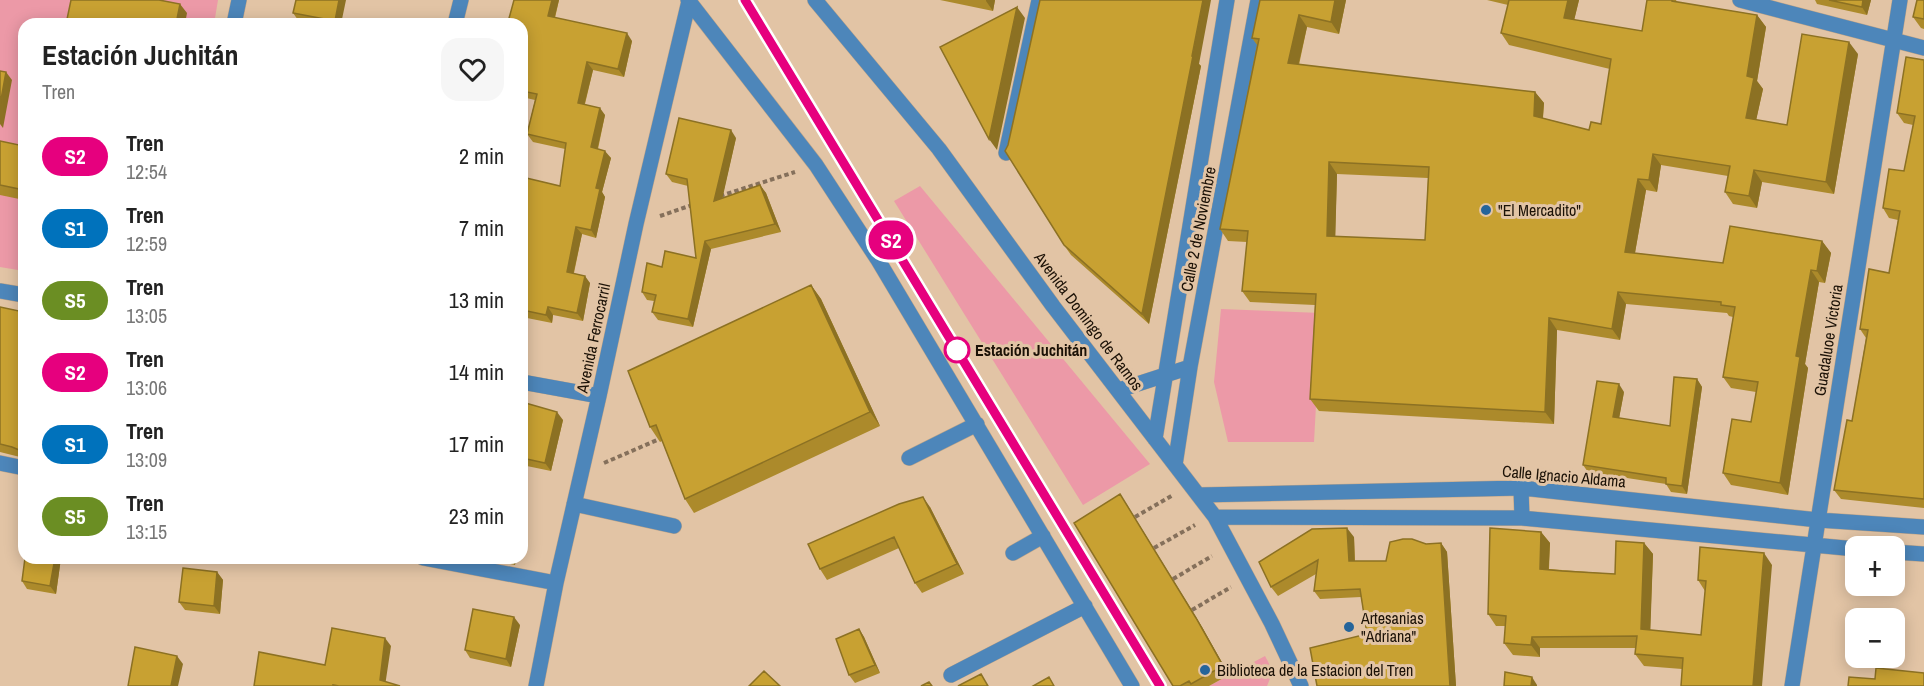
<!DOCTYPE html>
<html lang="es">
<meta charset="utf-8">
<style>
:root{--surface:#fff;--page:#f6f6f6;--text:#222;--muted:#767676}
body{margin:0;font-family:"Archivo Narrow",sans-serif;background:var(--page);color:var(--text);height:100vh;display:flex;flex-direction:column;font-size:22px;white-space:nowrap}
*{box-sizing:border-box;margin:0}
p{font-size:20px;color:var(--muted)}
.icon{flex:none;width:33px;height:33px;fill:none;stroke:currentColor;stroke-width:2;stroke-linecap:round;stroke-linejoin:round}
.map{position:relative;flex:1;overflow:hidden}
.drawer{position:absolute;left:18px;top:18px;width:510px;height:546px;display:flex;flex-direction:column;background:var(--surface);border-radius:18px;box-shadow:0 3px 15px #0003}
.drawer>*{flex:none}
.badge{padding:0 12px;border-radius:20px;font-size:21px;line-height:39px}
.controls{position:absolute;left:1845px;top:536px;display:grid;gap:12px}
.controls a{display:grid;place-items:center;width:60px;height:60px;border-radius:12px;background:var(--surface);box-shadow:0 3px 15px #0003;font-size:30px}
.map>.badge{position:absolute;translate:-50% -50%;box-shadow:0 0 0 3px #fff}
.round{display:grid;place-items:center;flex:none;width:63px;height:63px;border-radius:18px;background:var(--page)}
.headline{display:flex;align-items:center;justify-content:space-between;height:102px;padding:0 24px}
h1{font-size:28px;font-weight:700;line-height:45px}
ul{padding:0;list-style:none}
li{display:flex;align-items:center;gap:18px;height:72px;padding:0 24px}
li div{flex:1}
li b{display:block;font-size:22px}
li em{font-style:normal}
li .badge{min-width:66px;font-weight:700;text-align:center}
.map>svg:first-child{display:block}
.green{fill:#ec99a7}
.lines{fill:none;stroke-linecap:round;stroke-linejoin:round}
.minor-casing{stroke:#bea488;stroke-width:16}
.path{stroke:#85705b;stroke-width:4;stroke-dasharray:4.5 3;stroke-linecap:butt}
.minor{stroke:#4d86ba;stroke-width:15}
.rail{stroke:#5a4a39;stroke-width:4.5;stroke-dasharray:8 8;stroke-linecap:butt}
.wall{fill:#ac8a2b;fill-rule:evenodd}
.shaded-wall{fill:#8c7123}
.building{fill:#c8a132;stroke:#8c7123;stroke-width:1.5;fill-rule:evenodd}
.line-casing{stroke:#fff;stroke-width:14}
.line{stroke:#e6007e;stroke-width:9}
.poi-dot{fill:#25649a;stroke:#e2c4a5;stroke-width:2}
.stop-dot{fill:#fff;stroke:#e6007e;stroke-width:3}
.labels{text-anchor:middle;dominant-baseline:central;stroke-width:6;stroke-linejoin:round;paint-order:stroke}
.poi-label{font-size:16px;fill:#1b1106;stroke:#e2c4a5;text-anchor:start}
.street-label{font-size:16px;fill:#1b1106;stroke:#e2c4a5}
.stop-label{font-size:16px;font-weight:bold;fill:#1b1106;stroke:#e2c4a5;text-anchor:start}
</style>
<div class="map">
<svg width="1924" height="686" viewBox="0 0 1924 686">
<rect width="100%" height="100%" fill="#e2c4a5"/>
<path class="green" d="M0,0H218L214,24H24V271L0,267Z
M920,186L1150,464L1083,505L894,201Z
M1221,309L1321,313L1314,442H1228L1214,382Z
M1265,656L1273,671L1267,686H1209Z"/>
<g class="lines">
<defs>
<path id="minor" d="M688,0L816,165L878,260L1132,686
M815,0L939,149L1053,306L1215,517L1272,624L1301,686
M1740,0L1924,48
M234,24L239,0
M455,24L461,0
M1006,153L1039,0
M0,291L24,295
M522,382L599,396
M1119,390L1190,367
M1155,439L1227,0
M909,458L977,424
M0,463L24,468
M1175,465L1190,367L1258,0
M1521,488L1522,518
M1199,495L1521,488L1818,520L1924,527
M574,504L674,526
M1215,517L1522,518L1856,549
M1894,552L1924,554
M1013,553L1043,536
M423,558L556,583
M951,675L1085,606
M536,686L556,583L599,396L636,224L689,1
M1792,686L1900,0"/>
</defs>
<use href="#minor" class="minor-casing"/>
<path class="path" d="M720,196L795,172
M660,216L695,204
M604,463L657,440
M1135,517L1173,495
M1154,548L1195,525
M1173,579L1212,556
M1192,610L1231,587"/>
<use href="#minor" class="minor"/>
<path class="rail" d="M745,0L1160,686"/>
</g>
<path class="wall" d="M296,0L341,24H317L298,20L293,13Z
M514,0H559L555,18L632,41L624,77L593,70L585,104L605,115L598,149L611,158L602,192L605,197L596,238L582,234L574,273L590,283L583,321L553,315L552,323L527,318L526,321L522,320V177L560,186L565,149L533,142L527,134L535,100L522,97V24L508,22Z
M940,0H995L993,11Z
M1260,0H1346L1339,34L1307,27L1299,65L1535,92L1544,103L1543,118L1589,130L1601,124L1610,69L1509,45L1501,33L1508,5L1487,0H1579L1574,20L1642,31L1647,0H1676L1677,2L1757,15L1766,27L1757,81L1763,89L1756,120L1787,125L1858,54L1834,194L1762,182L1757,208L1733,204L1725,192L1728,176L1661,165L1657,192L1646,190L1635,253L1723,263L1822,241L1831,253L1825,283L1819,282L1805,364L1808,368L1788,495L1731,485L1723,473L1751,422L1756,392L1731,388L1723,377L1733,317L1729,316L1727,313L1626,304L1620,340L1557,330L1554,424L1319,411L1310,399L1315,305L1250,302L1242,291L1247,242L1228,241L1220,229L1257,45L1252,38ZM1337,174L1428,178L1425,240L1335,237Z
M1815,0H1871L1867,15L1817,4Z
M1924,0V29L1921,28L1913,17Z
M1924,60V508L1841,499L1834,490L1852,421L1866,338L1860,329L1889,273L1898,220L1889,218L1883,208L1904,171L1913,125L1904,123L1897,113Z
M1199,64L1201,66L1149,324L1071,255L1064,245L1008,145Z
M736,138L722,198L760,185L766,193L781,232L711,249L693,327L658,320L652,312L654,301L647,300L642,292L662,267L696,258L688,186L672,182L666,174Z
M0,141L24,146V200L0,195Z
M811,285L821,299L880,426L694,513L685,499L662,441L660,442L650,427Z
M0,307L24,312V458L0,452Z
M1697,379L1702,387L1687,494L1671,492L1666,484L1588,472L1583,465L1624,392L1619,418L1670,426Z
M522,404L563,420L551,471L522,465Z
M1126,503L1202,627L1229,675L1209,686H1173Z
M930,507L964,574L922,593L915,583L899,548L827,580L820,569Z
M1541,532L1550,543L1549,569L1615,574L1644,543L1653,554L1650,630L1701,635L1705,591L1698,580L1772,565L1682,669L1644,666L1635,654L1636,648H1540V657L1513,655L1504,643L1506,626H1496L1488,614Z
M1354,537L1355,561H1386L1426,544L1441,543L1447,552L1456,686H1317L1367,634L1361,597L1320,599L1314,591L1316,574L1278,596L1271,587Z
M61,558L56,594L27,589L22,581Z
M480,558H516L515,565Z
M217,572L223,580L220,614L185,610L179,602Z
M520,625L511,667L470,658L465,650Z
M859,629L864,637L880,673L855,683L849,675Z"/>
<path class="shaded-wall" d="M339,0H346L341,24H337L335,21Z
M552,0H559L553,24L548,16Z
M986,0H995L993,11L986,1Z
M1203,0H1211L1199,64L1201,66L1149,324L1142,314Z
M1335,0H1346L1339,34L1331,22Z
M1568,0H1579L1572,29L1564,18Z
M1863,0H1871L1867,15L1862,7Z
M180,4L187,13L185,24H176Z
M1017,7L1025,18L997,150L989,139Z
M1299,15L1307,27L1296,75L1288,63Z
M1757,15L1766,27L1757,81L1763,89L1754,130L1746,118L1747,76Z
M627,33L632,41L624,77L618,69Z
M1849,42L1858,54L1834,194L1826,182Z
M587,62L593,70L583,110L578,103Z
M6,72L12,80L3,128L0,124V105Z
M1535,92L1544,103L1542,128L1534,116Z
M600,108L605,115L596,155L591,147Z
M731,130L736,138L720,209L714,201Z
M605,151L611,158L602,192L605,197L596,238L591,230L596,188Z
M1653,154L1661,165L1657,192L1649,180Z
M1329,162L1337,174L1335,248L1327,236Z
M1754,170L1762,182L1757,208L1749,196Z
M1638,179L1646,190L1633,264L1625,252Z
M760,185L766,193L781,232L775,224Z
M576,227L582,234L572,280L567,272Z
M705,241L711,249L693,327L688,319Z
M1822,241L1831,253L1825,283L1817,271Z
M1811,270L1819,282L1805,364L1808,368L1788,495L1780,483L1796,356Z
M585,276L590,283L583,321L577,313Z
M811,285L821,299L880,426L870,412Z
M1618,292L1626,304L1620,340L1612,329Z
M548,307L553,315L552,323L546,315Z
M522,311L527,318L526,321L522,315Z
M1549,318L1557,330L1554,424L1545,412Z
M1697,379L1702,387L1687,494L1682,486Z
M1619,384L1624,392L1618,424L1613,417Z
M557,412L563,420L551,471L545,463Z
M1120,494L1202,627L1229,675L1223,666Z
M923,497L930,507L964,574L957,564Z
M522,510L526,516L522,534Z
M1347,528L1354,537L1355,570L1349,561Z
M1541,532L1550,543L1548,580L1540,569Z
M1441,543L1447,552L1456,686H1450Z
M1644,543L1653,554L1650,641L1641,629Z
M1764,553L1772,565L1762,686H1753Z
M55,558H61L56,594L50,586Z
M510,558H516L515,565Z
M217,572L223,580L220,614L214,606Z
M514,617L520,625L511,667L506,659Z
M859,629L864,637L880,673L875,665Z
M1532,637L1540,648V657L1531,645Z
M385,638L391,646L385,686L380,680Z
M177,656L183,664L178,686H171Z
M1532,677L1537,685V686H1531Z"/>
<path class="building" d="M71,0H159L180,4L176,24H66Z
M296,0H339L335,21L293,13Z
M514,0H552L548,16L627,33L618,69L587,62L578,103L600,108L591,147L605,151L596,188L600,189L591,230L576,227L567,272L585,276L577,313L548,307L546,315L522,310V177L560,186L566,143L527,134L537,94L522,91V24H498L499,20L508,22Z
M1040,0H1203L1192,56H1193L1142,314L1064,245L1005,151L1008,145Z
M1260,0H1335L1331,22L1299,15L1288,63L1535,92L1534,116L1589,130L1591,122L1601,124L1611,59L1501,33L1509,0H1568L1564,18L1642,31L1647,0H1672V1L1757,15L1747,76L1754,78L1746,118L1787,125L1802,34L1849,42L1826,182L1754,170L1749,196L1725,192L1730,166L1653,154L1649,180L1638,179L1625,252L1723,263L1730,226L1822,241L1817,271L1811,270L1796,356L1800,357L1780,483L1723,473L1732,419L1751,422L1758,382L1723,377L1735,307L1721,305V302L1618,292L1612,329L1549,318L1545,412L1310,399L1316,294L1242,291L1248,231L1220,229L1259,39L1252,38ZM1329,162L1429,167L1425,240L1327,236Z
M1829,0H1863L1862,7Z
M1917,0H1924V19L1913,17Z
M1017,7L989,139L940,47Z
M1906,57L1924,60V499L1834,490L1847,420L1852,421L1868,330L1860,329L1869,269L1889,273L1900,211L1883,208L1889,169L1904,171L1915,116L1897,113Z
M0,71L6,72L0,105Z
M679,118L731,130L714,201L760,185L775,224L705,241L688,319L652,312L656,295L642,292L647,263L662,267L665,251L696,258L687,179L666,174Z
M0,141L24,146V190L0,185Z
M811,285L870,412L685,499L656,425L650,427L628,371Z
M0,307L24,312V452L12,447L0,444Z
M1674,377L1697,379L1682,486L1666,484V478L1583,465L1597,381L1619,384L1613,417L1670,426Z
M522,402L557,412L545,463L522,458Z
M1120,494L1196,618L1223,666L1191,684L1189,681L1180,686H1173L1074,523Z
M923,497L957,564L915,583L894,537L820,569L808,544L899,504Z
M1347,528L1349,561H1386L1390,542L1403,539H1412L1426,544L1441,543L1450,686H1317L1310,648L1367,634L1360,589L1314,591L1318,560L1271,587L1259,562L1312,529Z
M1490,528L1541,532L1540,569L1562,571L1615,574L1616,541L1644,543L1641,629L1701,635L1706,581L1698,580L1700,547L1764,553L1753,686H1681L1683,658L1635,654L1637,636L1532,637L1531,645L1504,643L1506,616L1488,614Z
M25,558H55L50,586L22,581Z
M183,568L217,572L214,606L179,602Z
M473,609L514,617L506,659L465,650Z
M332,628L385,638L380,680L400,686H339L333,685V686H254L259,652L325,665Z
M859,629L875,665L849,675L836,639Z
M135,647L177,656L171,686H128Z
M1876,668L1924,673V686H1848L1849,677L1875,679Z
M764,671L780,686H749Z
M1505,672L1532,677L1531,686H1504Z
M981,674L988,686H958Z
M1049,677L1054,686H1033Z
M929,682L932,686H921Z"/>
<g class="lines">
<defs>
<path id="line" d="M745,0L1160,686"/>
</defs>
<use href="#line" class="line-casing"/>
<use href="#line" class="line"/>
</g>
<g class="poi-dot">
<circle cx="1486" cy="210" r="6"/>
<circle cx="1349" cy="627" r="6"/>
<circle cx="1205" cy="670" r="6"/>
</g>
<circle class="stop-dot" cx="957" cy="350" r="12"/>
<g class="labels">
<g class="poi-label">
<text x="1498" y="210">"El Mercadito"</text>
<text x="1361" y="618">Artesanias<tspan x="1361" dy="18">"Adriana"</tspan></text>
<text x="1217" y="670">Biblioteca de la Estacion del Tren</text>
</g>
<g class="street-label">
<text transform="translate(1198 229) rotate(-79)">Calle 2 de Noviembre</text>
<text transform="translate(1089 321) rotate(53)">Avenida Domingo de Ramos</text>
<text transform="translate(593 338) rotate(-78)">Avenida Ferrocarril</text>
<text transform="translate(1828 340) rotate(-81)">Guadaluoe Victoria</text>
<text transform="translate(1564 476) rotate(5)">Calle Ignacio Aldama</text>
</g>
<g class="stop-label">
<text x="975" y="350">Estación Juchitán</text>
</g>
</g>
</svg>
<div class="controls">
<a>+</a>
<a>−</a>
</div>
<b class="badge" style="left:891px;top:240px;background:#e6007e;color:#fff">S2</b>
<section class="drawer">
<div class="headline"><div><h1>Estación Juchitán</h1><p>Tren</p></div><a class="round"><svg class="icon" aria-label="heart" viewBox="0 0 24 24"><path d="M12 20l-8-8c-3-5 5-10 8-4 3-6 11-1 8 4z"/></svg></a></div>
<ul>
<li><span class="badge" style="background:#e6007e;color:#fff">S2</span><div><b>Tren</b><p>12:54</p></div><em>2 min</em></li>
<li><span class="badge" style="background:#0072bc;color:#fff">S1</span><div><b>Tren</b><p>12:59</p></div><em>7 min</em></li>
<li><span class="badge" style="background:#6b8e23;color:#fff">S5</span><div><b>Tren</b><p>13:05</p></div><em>13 min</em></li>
<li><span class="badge" style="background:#e6007e;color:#fff">S2</span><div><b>Tren</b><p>13:06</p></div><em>14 min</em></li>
<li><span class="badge" style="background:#0072bc;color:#fff">S1</span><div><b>Tren</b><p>13:09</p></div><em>17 min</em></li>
<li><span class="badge" style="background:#6b8e23;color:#fff">S5</span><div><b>Tren</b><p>13:15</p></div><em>23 min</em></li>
</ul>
</section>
</div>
